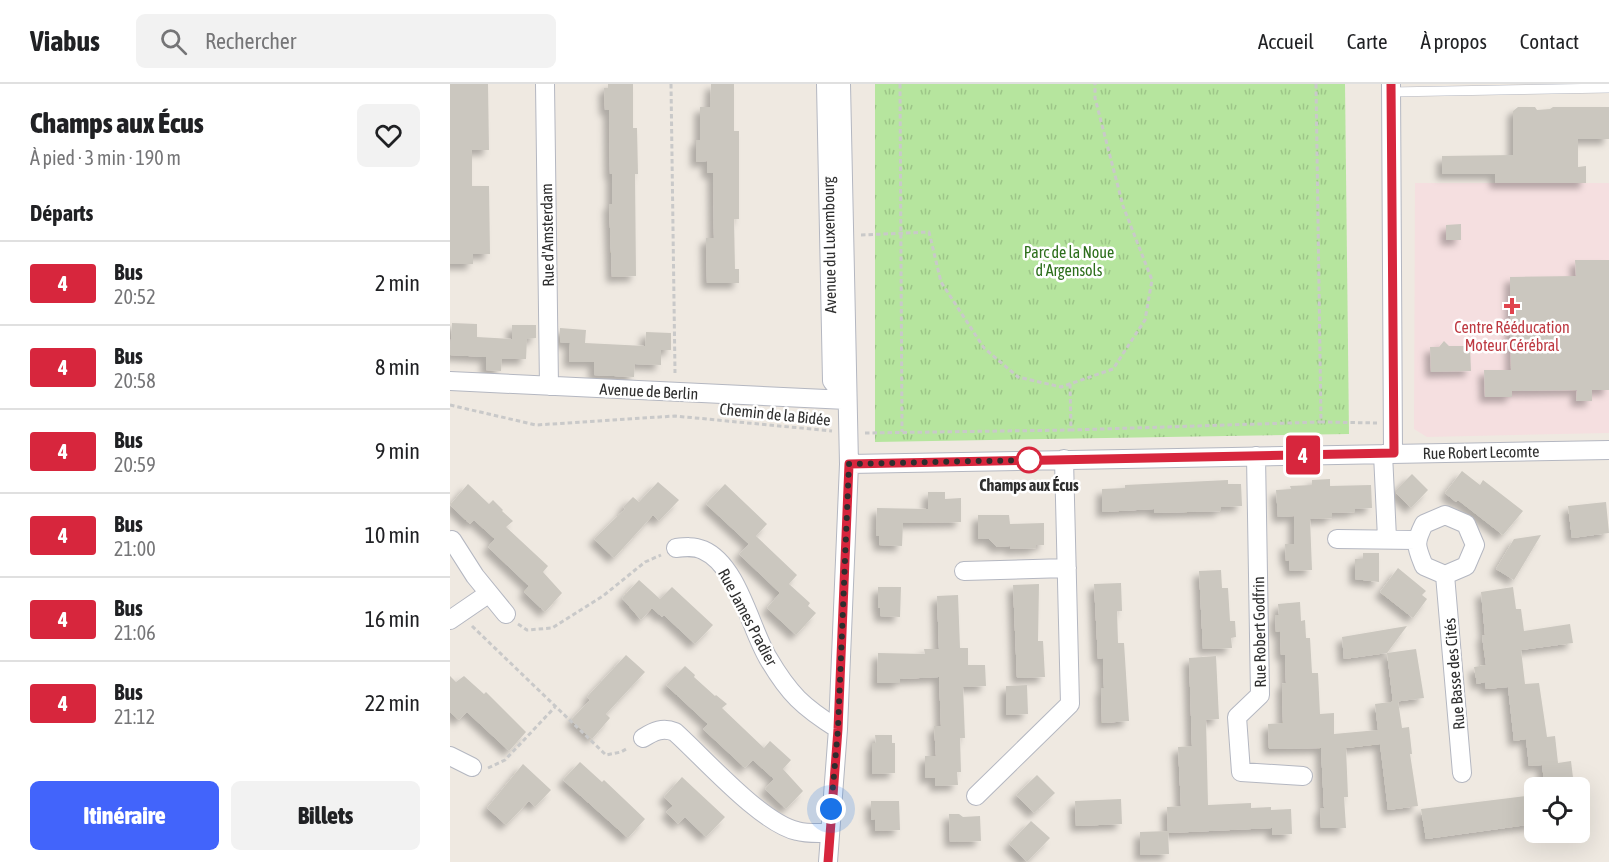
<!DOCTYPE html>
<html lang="fr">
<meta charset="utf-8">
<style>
:root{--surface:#fff;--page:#f2f2f2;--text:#202124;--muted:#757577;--line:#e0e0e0;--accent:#4264fb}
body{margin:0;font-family:"Asap Condensed",sans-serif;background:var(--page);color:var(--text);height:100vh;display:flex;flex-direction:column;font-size:22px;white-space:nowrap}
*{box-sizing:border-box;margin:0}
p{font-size:20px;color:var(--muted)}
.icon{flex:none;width:33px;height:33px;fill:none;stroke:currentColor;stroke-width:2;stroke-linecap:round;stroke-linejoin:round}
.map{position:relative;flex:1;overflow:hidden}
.side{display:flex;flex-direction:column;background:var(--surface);width:450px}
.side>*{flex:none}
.badge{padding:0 12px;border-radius:4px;font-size:21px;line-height:39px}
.buttons{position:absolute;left:1074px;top:693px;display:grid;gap:12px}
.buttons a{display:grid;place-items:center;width:66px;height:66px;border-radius:9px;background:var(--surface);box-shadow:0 6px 24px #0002;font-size:30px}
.you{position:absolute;width:30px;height:30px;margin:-15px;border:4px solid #fff;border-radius:50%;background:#1a73e8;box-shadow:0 0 0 9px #1a73e833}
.map>.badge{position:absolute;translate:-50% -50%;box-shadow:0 0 0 3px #fff}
h2{padding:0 30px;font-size:22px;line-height:54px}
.round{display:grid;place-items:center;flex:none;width:63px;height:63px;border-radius:9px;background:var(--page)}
.summary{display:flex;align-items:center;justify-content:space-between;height:102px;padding:0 30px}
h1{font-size:28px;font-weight:800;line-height:45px}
.action{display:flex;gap:12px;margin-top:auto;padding:12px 30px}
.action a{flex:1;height:69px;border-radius:9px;background:var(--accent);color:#fff;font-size:24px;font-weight:800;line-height:69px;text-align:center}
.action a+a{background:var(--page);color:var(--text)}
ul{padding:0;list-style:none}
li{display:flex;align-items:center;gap:18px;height:84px;padding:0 30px;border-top:2px solid var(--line)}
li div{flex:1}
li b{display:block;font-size:22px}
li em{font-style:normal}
li .badge{min-width:66px;font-weight:700;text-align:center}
header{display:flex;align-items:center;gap:36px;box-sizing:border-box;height:84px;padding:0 30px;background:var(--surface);border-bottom:2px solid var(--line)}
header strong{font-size:28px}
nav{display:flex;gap:33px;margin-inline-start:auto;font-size:21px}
.search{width:420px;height:54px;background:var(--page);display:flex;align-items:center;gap:15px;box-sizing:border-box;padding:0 21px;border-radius:9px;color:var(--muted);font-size:22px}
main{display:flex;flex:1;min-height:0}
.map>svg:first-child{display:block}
.medical{fill:#f5dfe0}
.park{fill:url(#park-tufts)}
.building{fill:#cbc7bf;filter:url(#shadow)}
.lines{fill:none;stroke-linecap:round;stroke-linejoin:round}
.service-casing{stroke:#b4b7c1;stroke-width:10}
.minor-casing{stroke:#b4b7c1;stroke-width:20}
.path{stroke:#c9c9c9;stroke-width:3;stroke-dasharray:4.5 3;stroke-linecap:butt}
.service{stroke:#fff;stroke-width:9}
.minor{stroke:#fff;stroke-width:18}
.line-casing{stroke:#fff;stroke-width:14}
.line{stroke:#d7263d;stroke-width:9}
.walk{stroke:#2e2e2e;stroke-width:6;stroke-dasharray:0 10.8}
.health-dot{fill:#e0444e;stroke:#fff;stroke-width:2}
.stop-dot{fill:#fff;stroke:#d7263d;stroke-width:3}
.labels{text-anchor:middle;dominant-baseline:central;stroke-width:5;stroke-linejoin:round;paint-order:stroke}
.street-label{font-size:16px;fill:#2e2e2e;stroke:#fff}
.park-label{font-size:16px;fill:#2c6e1b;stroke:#fff}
.health-label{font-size:16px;fill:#be3a42;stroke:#fff}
.stop-label{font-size:16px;font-weight:bold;fill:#2e2e2e;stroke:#fff}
</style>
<header>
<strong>Viabus</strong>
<div class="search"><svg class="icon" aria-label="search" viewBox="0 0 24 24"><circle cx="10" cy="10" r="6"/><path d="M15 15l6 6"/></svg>Rechercher</div>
<nav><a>Accueil</a><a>Carte</a><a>À propos</a><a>Contact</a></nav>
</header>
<main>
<section class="side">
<div class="summary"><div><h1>Champs aux Écus</h1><p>À pied · 3 min · 190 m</p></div><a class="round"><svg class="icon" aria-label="heart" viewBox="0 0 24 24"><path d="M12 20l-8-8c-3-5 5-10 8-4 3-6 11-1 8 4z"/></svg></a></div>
<h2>Départs</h2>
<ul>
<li><span class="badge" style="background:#d7263d;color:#fff">4</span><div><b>Bus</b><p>20:52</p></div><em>2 min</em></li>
<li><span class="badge" style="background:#d7263d;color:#fff">4</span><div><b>Bus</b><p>20:58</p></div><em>8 min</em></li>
<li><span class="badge" style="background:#d7263d;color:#fff">4</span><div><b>Bus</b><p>20:59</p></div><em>9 min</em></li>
<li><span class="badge" style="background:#d7263d;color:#fff">4</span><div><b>Bus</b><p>21:00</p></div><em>10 min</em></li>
<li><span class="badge" style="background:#d7263d;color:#fff">4</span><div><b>Bus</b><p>21:06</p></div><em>16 min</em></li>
<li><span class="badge" style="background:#d7263d;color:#fff">4</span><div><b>Bus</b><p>21:12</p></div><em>22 min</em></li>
</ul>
<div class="action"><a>Itinéraire</a><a>Billets</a></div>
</section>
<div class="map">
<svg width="1159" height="778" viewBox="0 0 1159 778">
<defs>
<pattern id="park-tufts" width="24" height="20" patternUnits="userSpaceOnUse" patternTransform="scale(1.5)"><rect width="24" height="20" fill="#b6e59e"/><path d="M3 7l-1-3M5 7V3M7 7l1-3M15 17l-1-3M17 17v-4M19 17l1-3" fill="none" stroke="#9dc588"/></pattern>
<filter id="shadow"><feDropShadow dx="-5.5" dy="5.5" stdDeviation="3" flood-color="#0004"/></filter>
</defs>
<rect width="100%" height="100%" fill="#efe9e1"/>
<path class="medical" d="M965,99H1159V349L977,353L964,345Z"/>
<path class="park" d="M425,0H895L899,350L425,358Z"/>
<path class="building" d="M0,0H38L39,66H22V102H39L40,170H23V180H0Z
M158,0H183V44H187L188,90H185L186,192L162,193L159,120H162V90H160L159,26H155L154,4H158Z
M261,0H284V47H289V135H284L285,185H289V199H257L256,154H264L263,89H257V77L246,78V56H250V23H260Z
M1068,23H1085L1087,26L1100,25L1103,23H1159V55H1128V83L1136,82V99H1045V90H992V72L1063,71V27Z
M1011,140V156H996V141Z
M1125,176H1159V306H1142V317H1126L1127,306L1062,307V313H1035L1034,286H1061L1060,193L1126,192Z
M2,239L27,240V253L62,255V241H86V254L77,255L76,275H52L51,287L36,286V273L0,271Z
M110,244L136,246L135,259L195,262L196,248L221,249V266H211V281L185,280L184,293L144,291V278H119L120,259L110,258Z
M994,257L999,262H1020L1021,287L981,288L980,263H989Z
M1012,387L1030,401L1033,396L1073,427L1053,451L1008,416L1006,418L995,409Z
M962,390L978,406L961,424L946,409V406Z
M880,395V402L921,401L922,424L905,425V428L882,429V434L860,435L862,486L840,487L839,476L836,477L835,460H844V432L828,433L826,406L841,405L840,402L862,401V396Z
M778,396V400H791L792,422L771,423V427L704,429V425L652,428V405L675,404V401Z
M208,398L229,416L209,437L203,431L164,474L144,455L175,425L173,423L183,413L189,418Z
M18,400L39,420L43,416L53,426L52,427L63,437L56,443L98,482L93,488L112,509L95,528L74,508L79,502L38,463L45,455L24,436L20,440L0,421Z
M275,400L317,440L306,452L347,491L339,500L360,519L358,522L366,529L346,551L317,524L330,509L289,470L299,460L256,420Z
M478,408H495V415L511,414V438L453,439L452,462L429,461V452H426L427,424L478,425Z
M1156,418L1159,449L1122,454L1118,422Z
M528,431H559L560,440L594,439V461H586V464L560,465V462L547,463L539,455H528Z
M1091,451L1064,496L1046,485L1064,455Z
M913,469H929V498L905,495V475H913Z
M948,484L976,507L972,511L977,515L963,534L930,508Z
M771,486L772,504H778L780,537H785L786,553L781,554L782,564L753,565L749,487Z
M189,496L210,515L222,503L263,541L245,560L214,531L212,533L202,524L191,536L172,514Z
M671,499L672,527H667L668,559H674L679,637L652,639L651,604H654L653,574L648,575L644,500Z
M589,500L588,557H593L595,593L567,594L563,501Z
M428,503H451L450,533L430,532V524H428Z
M1063,503L1066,525H1071L1074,547L1120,540L1123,559L1071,566L1075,600L1089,599L1097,653L1105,652L1108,679L1121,677L1124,702L1095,704L1092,681L1079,682L1076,655L1064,657L1058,603L1036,605L1035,598L1027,600L1024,583L1036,581L1032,552L1035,551L1031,508Z
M508,511L510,564H518V581H535L536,602L513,603L515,654H510L511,688H507L508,701L485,702V694H475V672H486L484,642H491L489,593L450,595V599H427L428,569L475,570L474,565H489L487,512Z
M850,518L851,537L855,536L856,554H860L862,589H868L870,630L884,629V650L928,646L925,620L948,617L952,644L959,643L962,670H960L968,722L938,726L930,660L896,664L898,713H894L896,744H871L870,724H874L871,664L819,665L818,640L833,639L832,600L836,599L835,571H831L830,547L826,548L825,531H829L828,520Z
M957,542L937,569L894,575L892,553Z
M966,565L974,614L943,618L937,569Z
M176,571L195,588L156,630L160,634L142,655L121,636L140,616L137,613Z
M766,572L769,635L756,636L758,721L801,719V724L821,723V726L841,725L842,750L822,751V744L718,749L717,723L731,722L728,663L742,662L739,574Z
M235,582L245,591L244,593L265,612L266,611L277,620L272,624L314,664L320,657L341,676L333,685L353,707L336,725L315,705L324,695L303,676L295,684L253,645L258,640L216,601Z
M0,592L6,598L14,592L34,610L36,608L76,648L59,667L17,628L9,636L0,628Z
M577,601L578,630L556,631V602Z
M425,651H442V659H445V689L422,690V659H426Z
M130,678L152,698L154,696L195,735L178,754L113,696Z
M73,680L101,706L85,723L79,717L56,741L37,724Z
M587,691L605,709L584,729L566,711Z
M232,693L275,733L256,753L235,733L228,740L216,728L223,722L214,713Z
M1084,711V740L976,755L971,725Z
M671,715L672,740L626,742L625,717Z
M421,717H449L450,746L425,747V735L421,736Z
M499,730H509L513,733L530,732L531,757L500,758Z
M581,737L600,754L577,778L559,760Z
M718,747L719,770L690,771V748Z"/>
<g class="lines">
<defs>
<path id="service" d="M941,8L1159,4"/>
<path id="minor" d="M95,0L99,302
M376,0L382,297L397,316
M941,0L943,369
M0,297L397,316
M933,370L937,454
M806,372L810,611L787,633L791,688L853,692
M399,380L1159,366
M995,431L1016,440L1025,461L1016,482L995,491L974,482C966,462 964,460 974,440Z
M887,455L966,456
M2,456L25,492L56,530
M226,464C235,463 244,462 253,466C288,481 300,544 318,574C339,610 353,623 388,645
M514,487L617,484
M995,491L1012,689
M0,536L38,510
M193,654C204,647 213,643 225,648C254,674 311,739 347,747C357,750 369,749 379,749
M0,672L22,683
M526,712L620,620L614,375
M378,778L388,645L399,380L391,0"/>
</defs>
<use href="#service" class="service-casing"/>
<use href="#minor" class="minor-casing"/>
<path class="path" d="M221,0L225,289
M450,0L452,348
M866,0L871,338L927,339
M411,151L479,148L491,198L534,264L568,293L611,303L663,285L695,236L702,196L673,122L645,14V0
M620,300L621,346L871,338
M0,321L86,341L225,332L382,347
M415,349L621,346
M68,540L77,546L102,544L153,512L195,478L211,471
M22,542L156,671L171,668L178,664
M38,684L55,676L105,623"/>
<use href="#service" class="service"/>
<use href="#minor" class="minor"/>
</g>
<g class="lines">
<defs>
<path id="line" d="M378,778L388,645L399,380L944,369L941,0"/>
</defs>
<use href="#line" class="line-casing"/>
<use href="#line" class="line"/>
<path class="walk" d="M381,725L388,645L399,380L579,376"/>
</g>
<path class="health-dot" d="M1059 213h6v6h6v6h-6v6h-6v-6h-6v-6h6z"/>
<circle class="stop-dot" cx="579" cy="376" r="12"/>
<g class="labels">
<g class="street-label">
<text transform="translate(97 151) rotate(-91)">Rue d'Amsterdam</text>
<text transform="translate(379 161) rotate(-91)">Avenue du Luxembourg</text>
<text transform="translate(199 307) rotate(3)">Avenue de Berlin</text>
<text transform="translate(325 330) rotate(6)">Chemin de la Bidée</text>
<text transform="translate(1031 368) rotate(-1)">Rue Robert Lecomte</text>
<text transform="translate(298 533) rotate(62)">Rue James Pradier</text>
<text transform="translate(809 548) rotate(-91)">Rue Robert Godfrin</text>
<text transform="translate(1004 590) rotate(-95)">Rue Basse des Cités</text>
</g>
<g class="park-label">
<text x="619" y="168">Parc de la Noue<tspan x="619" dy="18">d'Argensols</tspan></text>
</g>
<g class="health-label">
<text x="1062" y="243">Centre Rééducation<tspan x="1062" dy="18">Moteur Cérébral</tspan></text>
</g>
<g class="stop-label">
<text x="579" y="401">Champs aux Écus</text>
</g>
</g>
</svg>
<div class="buttons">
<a><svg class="icon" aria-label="locate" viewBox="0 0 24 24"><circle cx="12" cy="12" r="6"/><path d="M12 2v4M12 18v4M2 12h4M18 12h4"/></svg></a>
</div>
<div class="you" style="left:381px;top:725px"></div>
<b class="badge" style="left:853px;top:371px;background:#d7263d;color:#fff">4</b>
</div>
</main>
